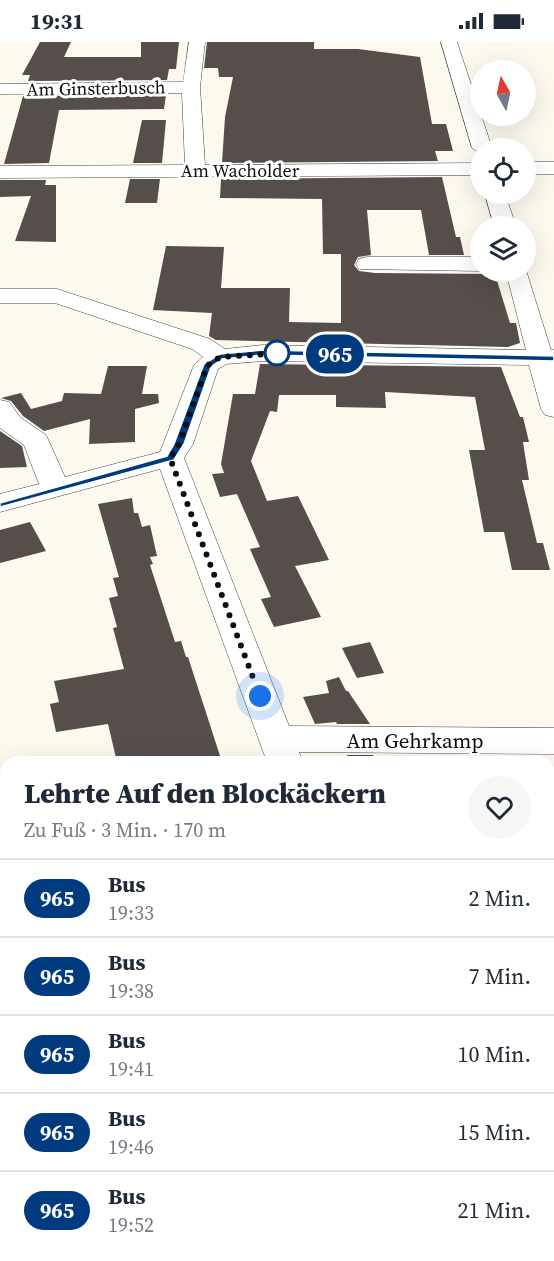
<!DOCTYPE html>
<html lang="de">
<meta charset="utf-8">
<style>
:root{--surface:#fff;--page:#f6f6f7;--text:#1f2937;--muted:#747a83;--line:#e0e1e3}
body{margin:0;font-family:"Source Serif 4",serif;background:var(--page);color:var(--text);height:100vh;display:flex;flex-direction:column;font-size:22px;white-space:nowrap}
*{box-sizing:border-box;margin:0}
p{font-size:20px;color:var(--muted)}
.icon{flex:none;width:33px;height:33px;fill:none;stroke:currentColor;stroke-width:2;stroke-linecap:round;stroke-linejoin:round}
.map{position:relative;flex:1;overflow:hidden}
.details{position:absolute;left:0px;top:714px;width:555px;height:506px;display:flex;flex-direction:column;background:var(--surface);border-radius:18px 18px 0 0;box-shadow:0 6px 24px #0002}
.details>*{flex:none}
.badge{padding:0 12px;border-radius:20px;font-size:21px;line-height:39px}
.needle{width:39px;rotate:351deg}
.buttons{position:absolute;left:470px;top:18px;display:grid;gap:12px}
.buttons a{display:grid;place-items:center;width:66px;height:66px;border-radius:50%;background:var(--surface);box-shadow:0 6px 24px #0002;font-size:30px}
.you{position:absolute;width:30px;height:30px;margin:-15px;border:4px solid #fff;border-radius:50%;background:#1a73e8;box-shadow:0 0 0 9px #1a73e833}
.map>.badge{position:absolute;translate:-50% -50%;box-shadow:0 0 0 3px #fff}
.round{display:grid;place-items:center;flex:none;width:63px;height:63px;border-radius:32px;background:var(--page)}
.head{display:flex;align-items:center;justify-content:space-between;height:102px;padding:0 24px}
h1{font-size:28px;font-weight:800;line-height:45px}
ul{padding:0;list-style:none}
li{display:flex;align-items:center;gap:18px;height:78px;padding:0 24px;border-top:2px solid var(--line)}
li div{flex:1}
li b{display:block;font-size:22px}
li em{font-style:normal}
li .badge{min-width:66px;font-weight:700;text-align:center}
.status{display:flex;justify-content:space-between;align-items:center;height:42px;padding:0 30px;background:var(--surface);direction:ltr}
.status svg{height:16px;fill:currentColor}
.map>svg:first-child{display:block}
.building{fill:#554e4b}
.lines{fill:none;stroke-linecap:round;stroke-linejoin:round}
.minor-casing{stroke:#414141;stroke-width:1}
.minor{fill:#fff;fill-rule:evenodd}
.line{fill:#003b80;stroke:#fff;stroke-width:1.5}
.walk{stroke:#0e0e0e;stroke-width:6;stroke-dasharray:0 10.8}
.stop-dot{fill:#fff;stroke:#003b80;stroke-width:3}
.labels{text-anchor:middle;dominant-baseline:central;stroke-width:6;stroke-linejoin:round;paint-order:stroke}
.far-street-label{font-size:18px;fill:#0e0e0e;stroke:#fff}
.street-label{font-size:21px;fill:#0e0e0e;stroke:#fff}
</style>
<div class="status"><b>19:31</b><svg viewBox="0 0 49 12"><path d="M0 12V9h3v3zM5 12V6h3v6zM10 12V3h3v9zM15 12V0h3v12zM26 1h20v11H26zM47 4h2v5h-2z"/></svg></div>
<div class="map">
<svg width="554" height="1219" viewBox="0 0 554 1219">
<rect width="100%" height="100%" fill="#fef9ef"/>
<path class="building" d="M40,0H71L64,15H141V0H179L176,27H169L167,38L28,39L30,33H22Z
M207,0H314V7H358L420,15L432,82H446L453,109H435L438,119L222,121L225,75L233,35H219L218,26H204Z
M166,53L164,67L59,68L49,121L4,122L23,54Z
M142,78H166L162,121H133Z
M442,135L456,195H460L464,213H429L421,168H367L371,213L358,215L354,223L359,229L375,231L495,232L510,281H516L520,301L508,305L216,298L209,294L212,271L153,268L166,204L224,205L221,246H290L289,280L341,281V212H323L322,157L220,156L221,137Z
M130,137H160L157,161H125Z
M0,138H46L45,143H56V200L15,199L31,154L0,155Z
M260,322L501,325L520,375H523L529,400H523L529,438H522L537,501H543L550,528H512L504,490H484L469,408H485L475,355L385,350L386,366L336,365V353H279L277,370L270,369L251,419L267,459L298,454L329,518L295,524L321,575L274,585L261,557L271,555L250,507L260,505L237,452L220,455L212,432L224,431L221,422L233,352H255Z
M108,324H147L142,352H135H158L159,361L135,367V400L89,402L90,377L44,389L23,374L11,359L1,356L21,351L31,367L62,359L64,351L101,352Z
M0,389L22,404L27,425L0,426Z
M132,456L134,471H138L142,485L150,483L157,514L150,515L153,522L150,523L175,600L181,599L186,615H188L222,720H117L108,682L56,690L50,662L59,660L54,639L124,627L113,586L117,585L109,556L118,554L113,536L119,535L98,462Z
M30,480L46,509L0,521V488Z
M370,600L384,631L357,636L342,606Z
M339,635L346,649H348L370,682H337L336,680L315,682L303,655L329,651L326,639Z
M347,713H373L376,720H350Z"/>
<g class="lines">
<defs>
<path id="minor" d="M189,0H205L200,45L205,123L480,121V133L0,136V124L185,123L182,51L0,52V42L183,40Z
M441,0H457L492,106H480V111L472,106Z
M525,120H554V132H525Z
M485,152H505L516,184H494Z
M367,215H480V229L359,227L356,222L359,217Z
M525,225L551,308H554V375L545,373L541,367L529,323L263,319L226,322L218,327L193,402L184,416L289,684L554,686V712L299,710L303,720H267L160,427L0,470V452L39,442L24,403L0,386V358L9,360L21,376L46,393L65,435L160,410L194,323L203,315L192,307L55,261H0V247H57L210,297L225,307L263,303L526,308L506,230H525Z
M437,1214H485L488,1219H438Z"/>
</defs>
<use href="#minor" class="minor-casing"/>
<use href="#minor" class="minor"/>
</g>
<path class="line" d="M263,308L554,314V319L263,313L222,317L211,325L184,402L174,418L0,465V461L167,414L174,402L204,322L220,312Z"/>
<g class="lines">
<path class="walk" d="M260,654L170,416L179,402L207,324L220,315L286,311H277"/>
</g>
<circle class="stop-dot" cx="277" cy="311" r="12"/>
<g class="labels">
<g class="far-street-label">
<text transform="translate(96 46) rotate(-1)">Am Ginsterbusch</text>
<text x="240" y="128">Am Wacholder</text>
</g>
<g class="street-label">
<text x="415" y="698">Am Gehrkamp</text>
</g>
</g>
</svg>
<div class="buttons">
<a><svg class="needle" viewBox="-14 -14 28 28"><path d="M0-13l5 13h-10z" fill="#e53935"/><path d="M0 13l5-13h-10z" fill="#747a83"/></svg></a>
<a><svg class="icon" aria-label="locate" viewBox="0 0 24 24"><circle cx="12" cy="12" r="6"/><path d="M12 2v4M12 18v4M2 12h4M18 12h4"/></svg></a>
<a><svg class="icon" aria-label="layers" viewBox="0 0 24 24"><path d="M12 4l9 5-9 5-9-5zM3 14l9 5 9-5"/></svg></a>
</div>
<div class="you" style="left:260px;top:654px"></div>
<b class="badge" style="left:335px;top:312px;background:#003b80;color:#fff">965</b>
<section class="details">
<div class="head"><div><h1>Lehrte Auf den Blockäckern</h1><p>Zu Fuß · 3 Min. · 170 m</p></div><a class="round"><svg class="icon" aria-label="heart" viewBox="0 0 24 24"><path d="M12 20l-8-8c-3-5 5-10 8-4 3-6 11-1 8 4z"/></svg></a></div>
<ul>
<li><span class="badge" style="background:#003b80;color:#fff">965</span><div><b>Bus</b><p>19:33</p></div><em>2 Min.</em></li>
<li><span class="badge" style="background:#003b80;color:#fff">965</span><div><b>Bus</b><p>19:38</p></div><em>7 Min.</em></li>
<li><span class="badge" style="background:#003b80;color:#fff">965</span><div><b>Bus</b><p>19:41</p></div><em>10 Min.</em></li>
<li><span class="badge" style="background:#003b80;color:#fff">965</span><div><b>Bus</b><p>19:46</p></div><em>15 Min.</em></li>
<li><span class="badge" style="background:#003b80;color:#fff">965</span><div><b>Bus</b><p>19:52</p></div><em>21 Min.</em></li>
</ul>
</section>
</div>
